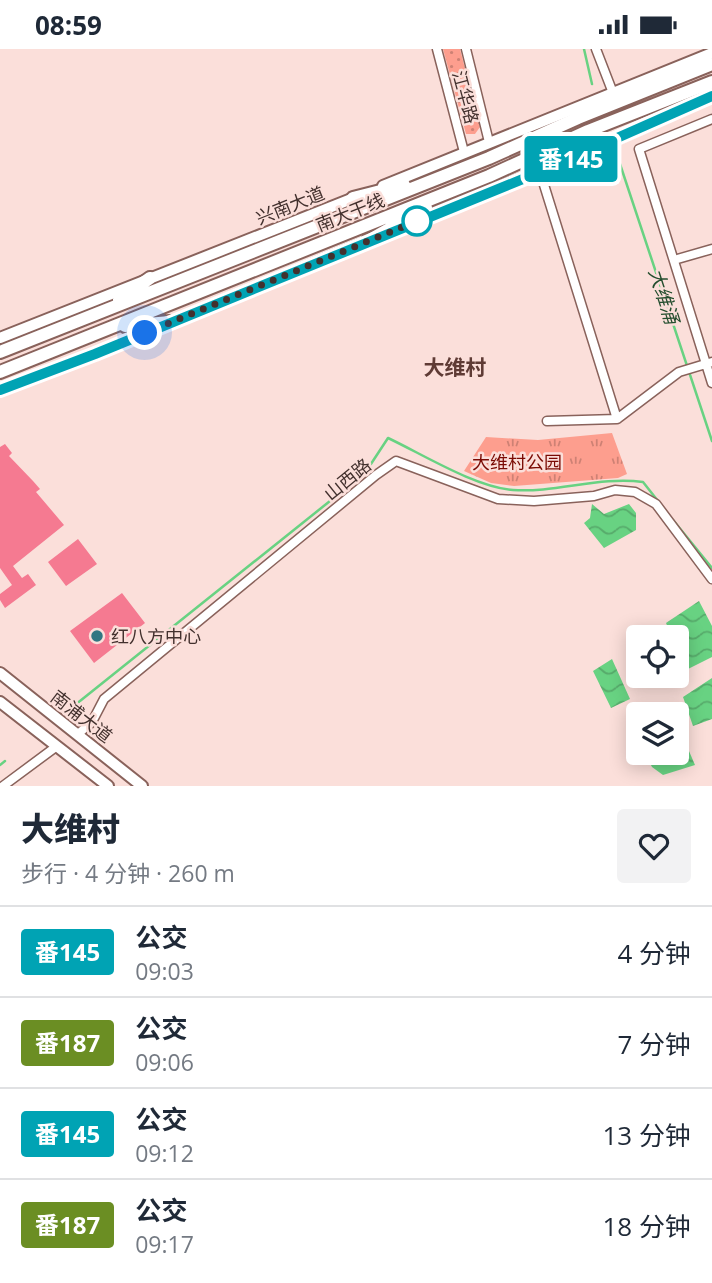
<!DOCTYPE html>
<html lang="zh">
<meta charset="utf-8">
<style>
:root{--surface:#fff;--page:#f2f2f3;--text:#1f2937;--muted:#747a83;--line:#e0e1e3}
body{margin:0;font-family:"Open Sans","Noto Sans SC",sans-serif;background:var(--page);color:var(--text);height:100vh;display:flex;flex-direction:column;font-size:26px;white-space:nowrap}
*{box-sizing:border-box;margin:0}
p{font-size:23px;color:var(--muted)}
.icon{flex:none;width:38px;height:38px;fill:none;stroke:currentColor;stroke-width:2;stroke-linecap:round;stroke-linejoin:round}
.map{position:relative;height:737px;overflow:hidden}
.drawer{display:flex;flex-direction:column;background:var(--surface);flex:1}
.drawer>*{flex:none}
.badge{padding:0 14px;border-radius:5px;font-size:24px;line-height:46px}
.controls{position:absolute;left:626px;top:576px;display:grid;gap:14px}
.controls a{display:grid;place-items:center;width:63px;height:63px;border-radius:7px;background:var(--surface);box-shadow:0 4px 18px #0003;font-size:35px}
.you{position:absolute;width:35px;height:35px;margin:-18px;border:5px solid #fff;border-radius:50%;background:#1a73e8;box-shadow:0 0 0 10px #1a73e833}
.map>.badge{position:absolute;translate:-50% -50%;box-shadow:0 0 0 4px #fff}
.round{display:grid;place-items:center;flex:none;width:74px;height:74px;border-radius:7px;background:var(--page)}
.head{display:flex;align-items:center;justify-content:space-between;height:119px;padding:0 21px}
h1{font-size:33px;font-weight:800;line-height:52px}
ul{padding:0;list-style:none}
li{display:flex;align-items:center;gap:21px;height:91px;padding:0 21px;border-top:2px solid var(--line)}
li div{flex:1}
li b{display:block;font-size:26px}
li em{font-style:normal}
li .badge{min-width:77px;font-weight:700;text-align:center}
.status{display:flex;justify-content:space-between;align-items:center;height:49px;padding:0 35px;background:var(--surface);direction:ltr}
.status svg{height:19px;fill:currentColor}
.map>svg:first-child{display:block}
.grass{fill:url(#grass-dots)}
.park{fill:url(#park-tufts)}
.water{fill:url(#water-waves)}
.lines{fill:none;stroke-linecap:round;stroke-linejoin:round}
.stream{stroke:#68d282;stroke-width:2.5}
.building{fill:#f57a91}
.minor-casing{stroke:#89625b;stroke-width:11}
.major-casing{stroke:#89625b;stroke-width:14}
.highway-casing{stroke:#89625b;stroke-width:16}
.minor{stroke:#fff;stroke-width:8}
.major{stroke:#fff;stroke-width:10}
.highway{stroke:#fff;stroke-width:12}
.line-casing{stroke:#fff;stroke-width:16}
.line{stroke:#00a3b4;stroke-width:10}
.walk{stroke:#43312e;stroke-width:7;stroke-dasharray:0 12.6}
.stop-dot{fill:#fff;stroke:#00a3b4;stroke-width:3.5}
.poi-dot{fill:#307782;stroke:#fbdfda;stroke-width:2.5}
.labels{text-anchor:middle;dominant-baseline:central;stroke-width:5;stroke-linejoin:round;paint-order:stroke}
.street-label{font-size:18px;fill:#43312e;stroke:#fbdfda}
.park-label{font-size:18px;fill:#7b0b04;stroke:#fbdfda}
.poi-label{font-size:18px;fill:#43312e;stroke:#fbdfda;text-anchor:start}
.water-label{font-size:19px;font-style:italic;fill:#244e2e;stroke:#fbdfda}
.quarter-label{font-size:21px;font-weight:bold;fill:#5f3b35;stroke:#fbdfda}
</style>
<div class="status"><b>08:59</b><svg viewBox="0 0 49 12"><path d="M0 12V9h3v3zM5 12V6h3v6zM10 12V3h3v9zM15 12V0h3v12zM26 1h20v11H26zM47 4h2v5h-2z"/></svg></div>
<div class="map">
<svg width="712" height="737" viewBox="0 0 712 737">
<defs>
<pattern id="grass-dots" width="8" height="8" patternUnits="userSpaceOnUse" patternTransform="scale(1.75)"><rect width="8" height="8" fill="#fd9e8e"/><path d="M2 2h.1M6 6h.1" fill="none" stroke="#ce8174" stroke-width="1.8" stroke-linecap="round"/></pattern>
<pattern id="park-tufts" width="24" height="20" patternUnits="userSpaceOnUse" patternTransform="scale(1.75)"><rect width="24" height="20" fill="#fd9e8e"/><path d="M3 7l-1-3M5 7V3M7 7l1-3M15 17l-1-3M17 17v-4M19 17l1-3" fill="none" stroke="#ce8174"/></pattern>
<pattern id="water-waves" width="16" height="10" patternUnits="userSpaceOnUse" patternTransform="scale(1.75)"><rect width="16" height="10" fill="#68d282"/><path d="M0 5q4-4 8 0t8 0" fill="none" stroke="#57ab6b"/></pattern>
</defs>
<rect width="100%" height="100%" fill="#fbdfda"/>
<path class="grass" d="M443,0H460L480,78L475,85H466Z"/>
<path class="park" d="M612,384L627,425L618,429L514,437L491,434L464,422L486,388L538,391Z"/>
<path class="water" d="M592,455L604,465L629,455L636,464V481L604,499L584,474L590,469Z
M699,552L712,577V608L688,620L677,598V588H672L666,574Z
M612,610L630,650L611,659L593,622Z
M712,629V670L693,677L683,648Z
M677,674L695,716L663,726L652,718L645,704H677Z"/>
<g class="lines">
<path class="stream" d="M584,0L592,35
M616,103L712,392
M673,471L712,519
M75,656L365,424L388,389C424,406 475,438 513,441C556,444 600,427 643,433L658,452
M0,716L5,712"/>
</g>
<path class="building" d="M5,395L12,404L9,407L33,432L40,440L36,443L64,476L13,517L22,529L28,525L36,536L5,559L0,551V545L12,536L0,519V398Z
M78,490L97,515L66,537L48,513Z
M122,544L145,574L94,614L70,582Z"/>
<g class="lines">
<defs>
<path id="minor" d="M437,0L464,103
M466,0L489,93
M596,0L613,44
M712,70L639,100L712,334
M540,123L617,370
M674,211L712,200
M547,372L617,370L679,323L712,313
M78,685L92,673L104,650L376,426L396,412L498,450L534,452L594,447L615,441L635,443L656,455L712,530
M3,737L57,697"/>
<path id="major" d="M383,137L712,4
M401,178L575,108L712,47
M0,289L359,147
M0,341L95,305L374,190
M0,624L142,737
M0,653L108,737"/>
<path id="highway" d="M353,149L404,136
M368,192L426,159
M119,251L150,229
M125,277L170,273
M0,303L489,109L578,69L712,15
M0,323L489,127L588,82L712,33"/>
</defs>
<use href="#minor" class="minor-casing"/>
<use href="#major" class="major-casing"/>
<use href="#highway" class="highway-casing"/>
<use href="#minor" class="minor"/>
<use href="#major" class="major"/>
<use href="#highway" class="highway"/>
</g>
<g class="lines">
<defs>
<path id="line" d="M0,341L95,305L540,123L712,47"/>
</defs>
<use href="#line" class="line-casing"/>
<use href="#line" class="line"/>
<path class="walk" d="M145,284L417,172"/>
</g>
<circle class="stop-dot" cx="417" cy="172" r="14"/>
<circle class="poi-dot" cx="97" cy="587" r="7"/>
<g class="labels">
<g class="street-label">
<text transform="translate(466 48) rotate(75)">江华路</text>
<text transform="translate(290 156) rotate(-22)">兴南大道</text>
<text transform="translate(350 163) rotate(-22)">南大干线</text>
<text transform="translate(347 430) rotate(-39)">山西路</text>
<text transform="translate(82 667) rotate(38)">南浦大道</text>
</g>
<g class="park-label">
<text x="517" y="413">大维村公园</text>
</g>
<g class="poi-label">
<text x="111" y="587">红八方中心</text>
</g>
<g class="water-label">
<text transform="translate(664 247) rotate(72)">大维涌</text>
</g>
<g class="quarter-label">
<text x="455" y="318">大维村</text>
</g>
</g>
</svg>
<div class="controls">
<a><svg class="icon" aria-label="locate" viewBox="0 0 24 24"><circle cx="12" cy="12" r="6"/><path d="M12 2v4M12 18v4M2 12h4M18 12h4"/></svg></a>
<a><svg class="icon" aria-label="layers" viewBox="0 0 24 24"><path d="M12 4l9 5-9 5-9-5zM3 14l9 5 9-5"/></svg></a>
</div>
<div class="you" style="left:145px;top:284px"></div>
<b class="badge" style="left:571px;top:110px;background:#00a3b4;color:#fff">番145</b>
</div>
<section class="drawer">
<div class="head"><div><h1>大维村</h1><p>步行 · 4 分钟 · 260 m</p></div><a class="round"><svg class="icon" aria-label="heart" viewBox="0 0 24 24"><path d="M12 20l-8-8c-3-5 5-10 8-4 3-6 11-1 8 4z"/></svg></a></div>
<ul>
<li><span class="badge" style="background:#00a3b4;color:#fff">番145</span><div><b>公交</b><p>09:03</p></div><em>4 分钟</em></li>
<li><span class="badge" style="background:#6b8e23;color:#fff">番187</span><div><b>公交</b><p>09:06</p></div><em>7 分钟</em></li>
<li><span class="badge" style="background:#00a3b4;color:#fff">番145</span><div><b>公交</b><p>09:12</p></div><em>13 分钟</em></li>
<li><span class="badge" style="background:#6b8e23;color:#fff">番187</span><div><b>公交</b><p>09:17</p></div><em>18 分钟</em></li>
</ul>
</section>
